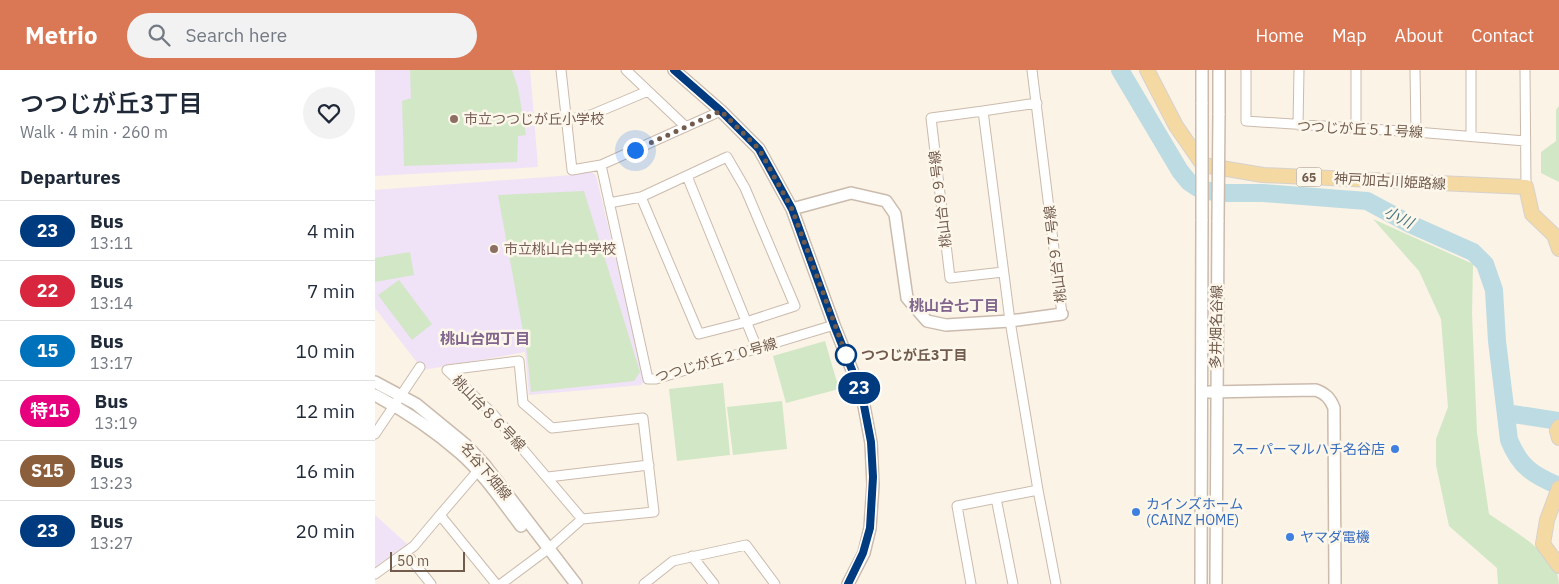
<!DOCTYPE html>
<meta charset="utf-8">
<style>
:root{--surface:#fff;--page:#f2f2f3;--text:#1f2937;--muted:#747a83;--line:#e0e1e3;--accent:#da7755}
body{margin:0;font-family:"IBM Plex Sans","Noto Sans JP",sans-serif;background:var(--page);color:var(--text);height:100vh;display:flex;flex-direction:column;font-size:19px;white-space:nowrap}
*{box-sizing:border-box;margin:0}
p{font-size:16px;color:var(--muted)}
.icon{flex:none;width:28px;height:28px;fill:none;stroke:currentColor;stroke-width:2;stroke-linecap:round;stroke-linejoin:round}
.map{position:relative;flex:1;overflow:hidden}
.sheet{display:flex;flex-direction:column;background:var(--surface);width:375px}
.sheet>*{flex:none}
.badge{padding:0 10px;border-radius:16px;font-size:18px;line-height:32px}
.scale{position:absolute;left:15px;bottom:12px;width:75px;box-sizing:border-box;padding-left:5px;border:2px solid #715b4d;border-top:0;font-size:14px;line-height:18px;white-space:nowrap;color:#715b4d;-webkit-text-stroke:4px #fdf7eb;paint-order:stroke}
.you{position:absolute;width:25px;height:25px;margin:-12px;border:4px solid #fff;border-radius:50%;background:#1a73e8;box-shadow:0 0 0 8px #1a73e833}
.map>.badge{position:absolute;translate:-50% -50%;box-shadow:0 0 0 2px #fff}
h2{padding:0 20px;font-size:19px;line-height:45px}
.round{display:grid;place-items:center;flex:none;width:52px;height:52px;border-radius:26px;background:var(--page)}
.summary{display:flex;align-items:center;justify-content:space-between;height:85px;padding:0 20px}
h1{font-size:24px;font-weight:600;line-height:38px}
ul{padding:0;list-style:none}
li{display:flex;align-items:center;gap:15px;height:60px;padding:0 20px;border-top:1px solid var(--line)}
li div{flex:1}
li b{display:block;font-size:19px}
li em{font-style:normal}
li .badge{min-width:55px;font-weight:700;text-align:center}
header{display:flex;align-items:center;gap:30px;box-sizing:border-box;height:70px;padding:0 25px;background:var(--accent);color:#fff}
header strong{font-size:24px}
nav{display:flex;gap:28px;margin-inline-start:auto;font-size:18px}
.search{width:350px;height:45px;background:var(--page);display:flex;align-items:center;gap:12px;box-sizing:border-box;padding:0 18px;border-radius:28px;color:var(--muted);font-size:19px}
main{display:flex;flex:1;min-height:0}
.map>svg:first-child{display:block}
.education{fill:#f0e2f7}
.green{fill:#d2e7c5}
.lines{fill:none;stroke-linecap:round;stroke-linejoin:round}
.river{stroke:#bcdbe2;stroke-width:18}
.minor-casing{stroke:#cbbbad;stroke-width:11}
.tertiary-casing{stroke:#cbbbad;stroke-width:14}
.primary-casing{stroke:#d7d1cd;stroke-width:16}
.minor{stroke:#fff;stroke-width:9}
.tertiary{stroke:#fff;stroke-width:11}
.primary{stroke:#f4d9a3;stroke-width:14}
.tertiary-bridge-casing{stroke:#cbbbad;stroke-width:14;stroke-linecap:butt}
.tertiary-bridge{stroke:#fff;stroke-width:11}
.line-casing{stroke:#fff;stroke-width:11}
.line{stroke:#003b80;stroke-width:8}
.walk{stroke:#715b4d;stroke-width:5;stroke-dasharray:0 9}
.education-dot{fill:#8d6e63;stroke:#fdf7eb;stroke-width:2}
.stop-dot{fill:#fff;stroke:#003b80;stroke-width:2.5}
.shop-dot{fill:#3f7fe0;stroke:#fdf7eb;stroke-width:2}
.labels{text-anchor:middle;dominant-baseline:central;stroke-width:5;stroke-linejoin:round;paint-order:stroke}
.shield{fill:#fdf7eb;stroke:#9b8a7c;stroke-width:1}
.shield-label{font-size:12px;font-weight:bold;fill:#715b4d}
.education-label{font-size:14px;fill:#785e54;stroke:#fdf7eb;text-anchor:start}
.street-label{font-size:14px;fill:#715b4d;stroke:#fdf7eb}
.stop-label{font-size:14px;font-weight:bold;fill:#715b4d;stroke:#fdf7eb;text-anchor:start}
.shop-label{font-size:14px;fill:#366cbe;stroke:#fdf7eb;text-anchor:start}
.water-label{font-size:15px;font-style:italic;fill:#487783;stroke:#fdf7eb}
.neighbourhood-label{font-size:15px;font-weight:bold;fill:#81658d;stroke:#fdf7eb}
</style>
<header>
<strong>Metrio</strong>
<div class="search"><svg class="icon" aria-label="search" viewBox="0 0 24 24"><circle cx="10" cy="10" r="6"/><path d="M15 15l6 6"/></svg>Search here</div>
<nav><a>Home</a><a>Map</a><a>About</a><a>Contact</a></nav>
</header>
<main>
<section class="sheet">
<div class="summary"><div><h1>つつじが丘3丁目</h1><p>Walk · 4 min · 260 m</p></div><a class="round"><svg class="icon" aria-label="heart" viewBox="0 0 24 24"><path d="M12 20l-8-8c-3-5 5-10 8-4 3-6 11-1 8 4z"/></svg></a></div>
<h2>Departures</h2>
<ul>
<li><span class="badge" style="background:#003b80;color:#fff">23</span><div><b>Bus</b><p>13:11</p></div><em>4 min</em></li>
<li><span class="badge" style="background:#d7263d;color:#fff">22</span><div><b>Bus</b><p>13:14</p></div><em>7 min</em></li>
<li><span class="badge" style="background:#0072bc;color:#fff">15</span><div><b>Bus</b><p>13:17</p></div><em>10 min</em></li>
<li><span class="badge" style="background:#e6007e;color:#fff">特15</span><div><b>Bus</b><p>13:19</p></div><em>12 min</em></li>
<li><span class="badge" style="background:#8b5e3c;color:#fff">S15</span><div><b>Bus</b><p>13:23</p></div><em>16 min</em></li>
<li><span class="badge" style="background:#003b80;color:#fff">23</span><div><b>Bus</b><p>13:27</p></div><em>20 min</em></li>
</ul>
</section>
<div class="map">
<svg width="1184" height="514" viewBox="0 0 1184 514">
<rect width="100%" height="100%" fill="#faf3e6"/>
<path class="education" d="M0,0H155L163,97L0,106Z
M216,101L221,106L270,309L266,315L154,325L150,282L48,300L0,238V120L198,105Z
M0,445L32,474L0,497Z"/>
<path class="green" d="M35,0H137L143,18L151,65L143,66L142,92L29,96L27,31L36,28Z
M1184,36V112L1166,103V82L1181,71V40Z
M209,121L265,302L259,311L156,322L152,283L123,125Z
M998,149L1098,194L1097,244L1102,363L1114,444C1135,459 1184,485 1184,514H1123L1122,498L1074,456L1061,395V369L1073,337L1066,249L1044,201Z
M35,182L39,205L0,212V188Z
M24,210L57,254L37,270L3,225Z
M450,271L464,319L411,333L398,286Z
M348,313L355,385L302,391L294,319Z
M407,331L412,379L358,385L352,337Z"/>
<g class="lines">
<path class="river" d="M745,0L805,101L814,112L823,118L834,121L847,123H888L992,131L1035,154L1098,182L1110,194L1119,220L1122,271L1134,370C1145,397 1158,405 1184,416
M1131,343L1184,351"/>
<defs>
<path id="minor" d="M186,0L197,100L226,95
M251,0L311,57
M657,0L687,244
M871,0V51L1041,62L1150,71
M981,0V58
M1040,0L1041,62
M1096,0V66
M1150,0L1151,117
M662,33L608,41L635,251L663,420
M346,41L226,95L273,309H281L459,255
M608,41L556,48L575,208L628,202
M192,50L216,45L273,21
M923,55L924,0
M312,106L382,278
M234,133L266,127L352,87L370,118L420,236L371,252L324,264L266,127
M0,364L45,297
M173,407L274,395
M621,428L638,514
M65,445L107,396
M31,483L56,514
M317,486L339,514
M0,504L39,476L65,445L121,514
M126,514L173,479L207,449L279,442L268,348L177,358L148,333L144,291L72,300L118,344L207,449
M269,514L298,491L371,475L400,514
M596,514L582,436L663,420L681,514"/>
<path id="tertiary" d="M299,0L346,41L384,79L417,139L459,255L487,325L496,373L498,415L495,458L489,483L473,514
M827,0V34
M844,0V45
M417,139L476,123L511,131L520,144L532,228L552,251L571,255L635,251L687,244
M0,312L41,334L91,375L109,394L201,514
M834,322L941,320C951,324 955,328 959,338L960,514
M0,325C30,341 59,360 85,383C109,404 127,431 146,456
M826,514L827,149
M841,514L843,150"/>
<path id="primary" d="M772,0L801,56L828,95L888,105L1151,117L1157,144L1179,165L1184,179
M1184,357L1182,361L1184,368
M1184,418L1172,450L1168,474L1184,496"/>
</defs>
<use href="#minor" class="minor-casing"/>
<use href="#tertiary" class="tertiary-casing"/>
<use href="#primary" class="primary-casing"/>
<use href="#minor" class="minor"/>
<use href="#tertiary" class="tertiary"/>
<use href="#primary" class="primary"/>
<defs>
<path id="tertiary-bridge" d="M827,149V34
M843,150L844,45"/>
</defs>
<use href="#tertiary-bridge" class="tertiary-bridge-casing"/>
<use href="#tertiary-bridge" class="tertiary-bridge"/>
</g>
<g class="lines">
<defs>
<path id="line" d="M299,0L346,41L384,79L417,139L459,255L487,325L496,372L498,407L495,458L488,483L473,514"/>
</defs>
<use href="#line" class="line-casing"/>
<use href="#line" class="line"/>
<path class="walk" d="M260,80L346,41L384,79L417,139L473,290L471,285"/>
</g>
<g class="education-dot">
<circle cx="79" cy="49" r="5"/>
<circle cx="119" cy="179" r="5"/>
</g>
<circle class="stop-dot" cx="471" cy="285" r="10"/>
<g class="shop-dot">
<circle cx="1020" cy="379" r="5"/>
<circle cx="761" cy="442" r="5"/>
<circle cx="915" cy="467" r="5"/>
</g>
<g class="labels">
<rect class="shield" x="921.5" y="97.5" width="25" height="19" rx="4"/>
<g class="shield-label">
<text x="934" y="107">65</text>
</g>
<g class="education-label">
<text x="89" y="49">市立つつじが丘小学校</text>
<text x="129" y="179">市立桃山台中学校</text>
</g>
<g class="street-label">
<text transform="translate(985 59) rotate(3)">つつじが丘５１号線</text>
<text transform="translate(1015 111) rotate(3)">神戸加古川姫路線</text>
<text transform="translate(565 129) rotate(-97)">桃山台９９号線</text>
<text transform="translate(680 184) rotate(-97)">桃山台９７号線</text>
<text transform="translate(841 257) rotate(-89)">多井畑名谷線</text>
<text transform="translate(341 290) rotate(-16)">つつじが丘２０号線</text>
<text transform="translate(114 343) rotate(46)">桃山台８６号線</text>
<text transform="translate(111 401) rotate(50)">名谷下畑線</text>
</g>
<g class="stop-label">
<text x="486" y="285">つつじが丘3丁目</text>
</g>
<g class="shop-label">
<text x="1010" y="379" text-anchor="end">スーパーマルハチ名谷店</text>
<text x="771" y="434">カインズホーム<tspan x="771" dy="16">(CAINZ HOME)</tspan></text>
<text x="925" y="467">ヤマダ電機</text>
</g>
<g class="water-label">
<text transform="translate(1024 147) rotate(26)">小川</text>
</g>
<g class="neighbourhood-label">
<text x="579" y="235">桃山台七丁目</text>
<text x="110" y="268">桃山台四丁目</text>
</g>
</g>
</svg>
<div class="scale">50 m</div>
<div class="you" style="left:260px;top:80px"></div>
<b class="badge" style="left:484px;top:318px;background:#003b80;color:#fff">23</b>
</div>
</main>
